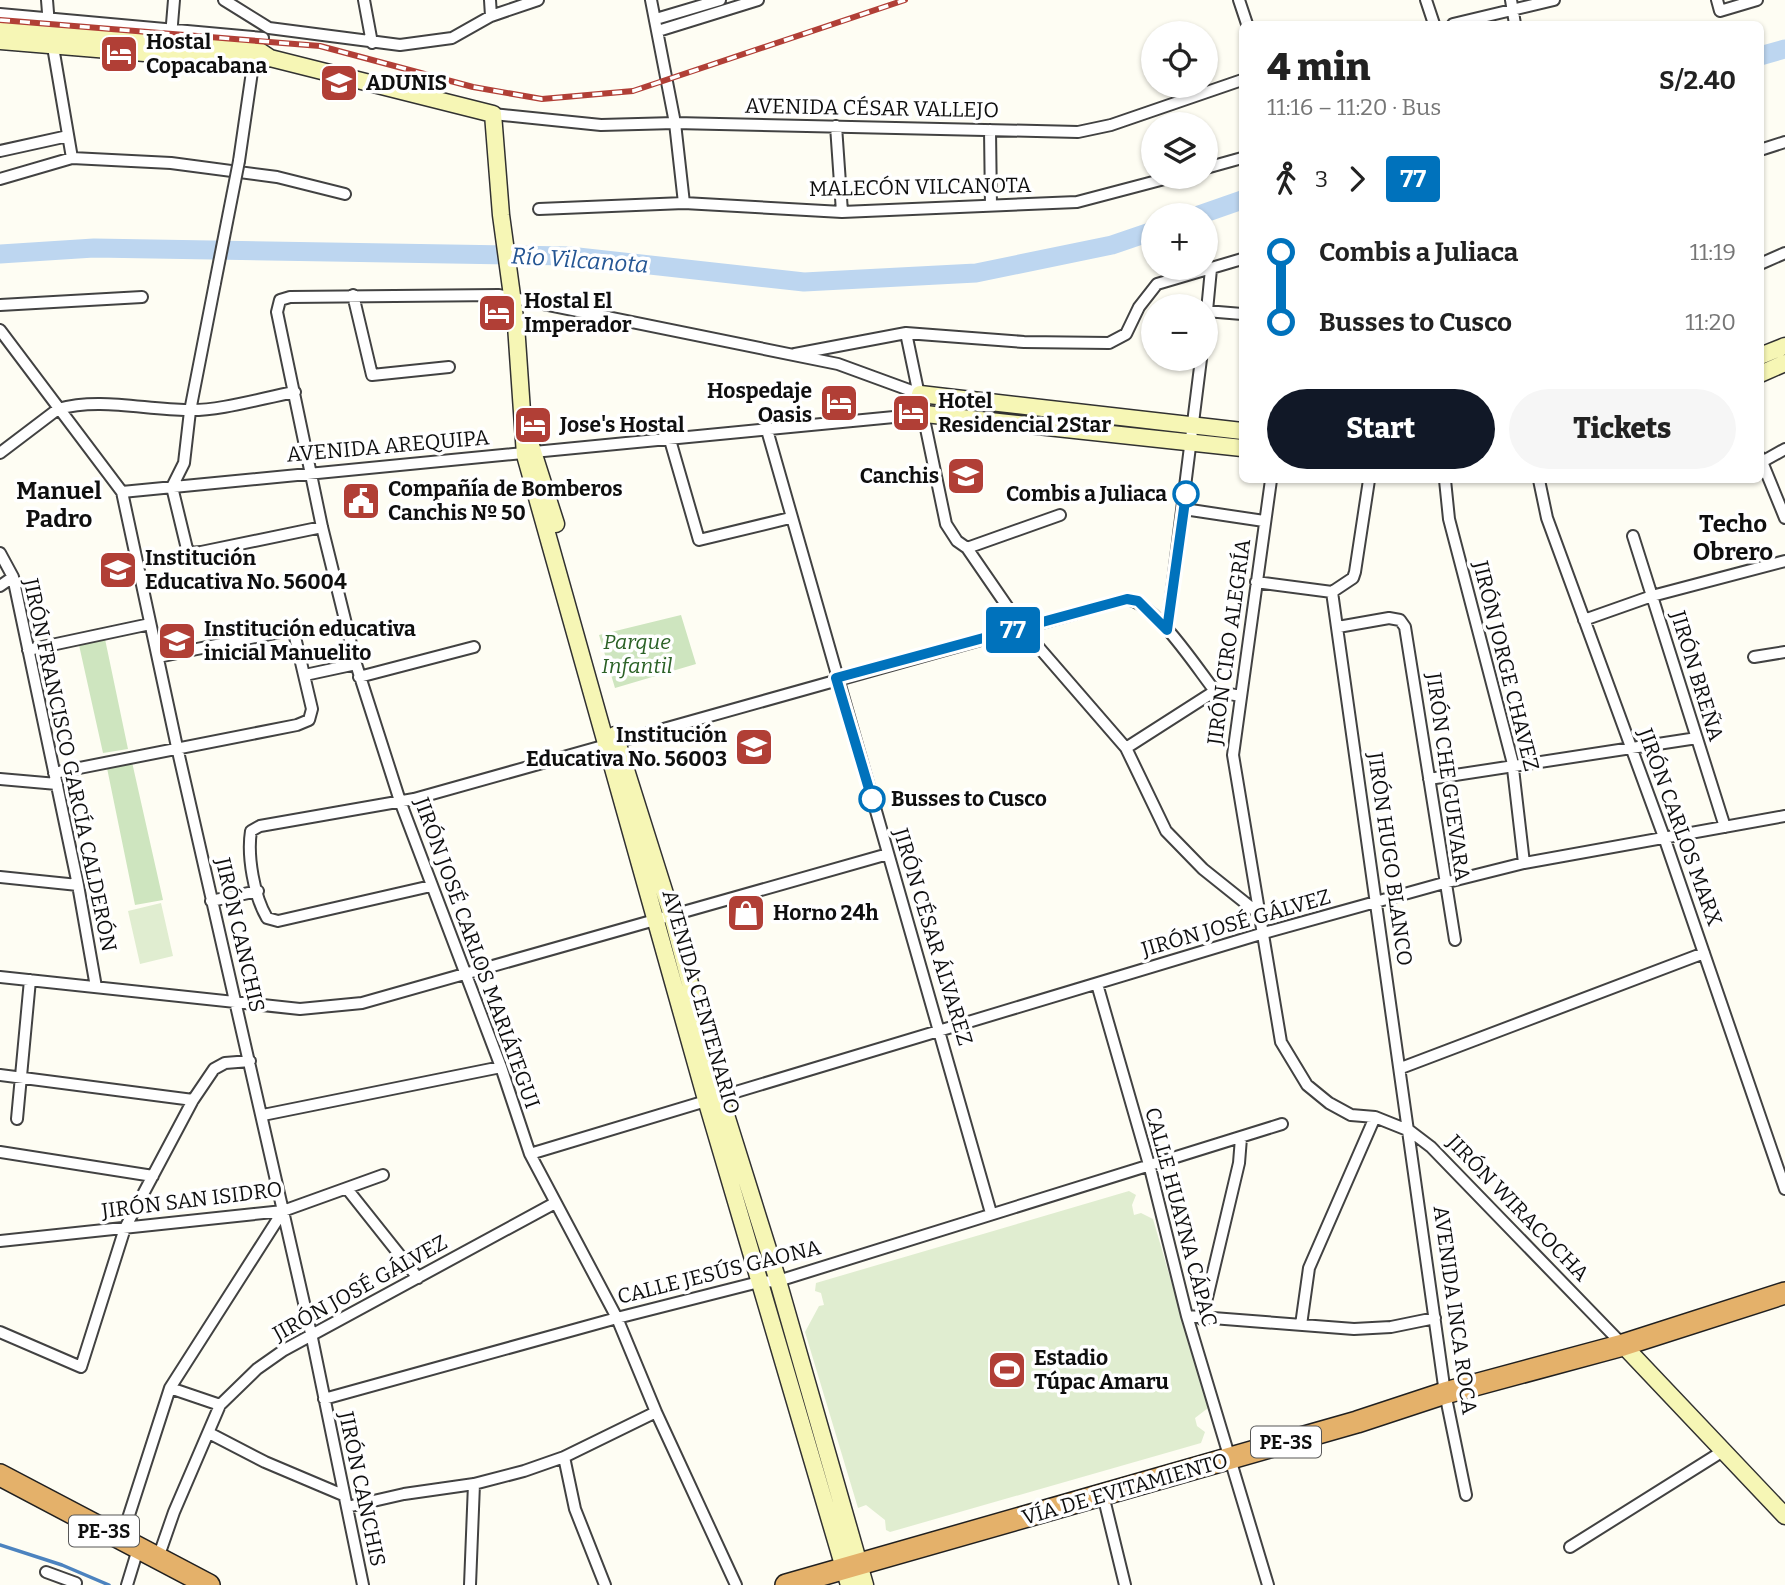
<!DOCTYPE html>
<meta charset="utf-8">
<style>
:root{--surface:#fff;--page:#f6f6f6;--text:#222;--muted:#767676;--accent:#111827}
body{margin:0;font-family:Bitter,serif;background:var(--page);color:var(--text);height:100vh;display:flex;flex-direction:column;font-size:26px;white-space:nowrap}
*{box-sizing:border-box;margin:0}
p{font-size:23px;color:var(--muted)}
.icon{flex:none;width:38px;height:38px;fill:none;stroke:currentColor;stroke-width:2;stroke-linecap:round;stroke-linejoin:round}
.map{position:relative;flex:1;overflow:hidden}
.drawer{position:absolute;left:1239px;top:21px;width:525px;height:462px;display:flex;flex-direction:column;background:var(--surface);border-radius:10px;box-shadow:0 2px 5px #0004}
.drawer>*{flex:none}
.badge{padding:0 14px;border-radius:5px;font-size:24px;line-height:46px}
.tools{position:absolute;left:1141px;top:21px;display:grid;gap:14px}
.tools a{display:grid;place-items:center;width:77px;height:77px;border-radius:50%;background:var(--surface);box-shadow:0 2px 5px #0004;font-size:35px}
.map>.badge{position:absolute;translate:-50% -50%;box-shadow:0 0 0 4px #fff}
.legs{display:flex;align-items:center;gap:10px;height:77px;padding:0 28px;font-size:23px}
.legs p{margin-inline-start:auto}
.head{display:flex;align-items:center;justify-content:space-between;height:119px;padding:0 28px}
h1{font-size:38px;font-weight:800;line-height:52px}
.primary-button{display:flex;gap:14px;margin-top:auto;padding:14px 28px}
.primary-button a{flex:1;height:80px;border-radius:42px;background:var(--accent);color:#fff;font-size:28px;font-weight:800;line-height:80px;text-align:center}
.primary-button a+a{background:var(--page);color:var(--text)}
ul{padding:0 28px;list-style:none}
li{display:flex;align-items:center;gap:24px;height:70px;font-size:26px}
li i{display:grid;place-items:center;width:10px;height:100%;margin:0 9px;background:currentColor}
li i::after{content:'';width:18px;height:18px;margin:-9px;border:5px solid;border-radius:50%;background:var(--surface)}
li p{margin-inline-start:auto}
li:first-child i{background:linear-gradient(#0000 50%,currentColor 0)}
li:last-child i{background:linear-gradient(currentColor 50%,#0000 0)}
.map>svg:first-child{display:block}
.green{fill:#cee5bf}
.pitch{fill:#e0edd0}
.lines{fill:none;stroke-linecap:round;stroke-linejoin:round}
.stream{stroke:#4c83bf;stroke-width:3.5}
.river{stroke:#bdd6f0;stroke-width:19}
.street-casing{stroke:#424242;stroke-width:14}
.secondary-casing{stroke:#313131;stroke-width:19}
.highway-casing{stroke:#202020;stroke-width:24}
.street{stroke:#fff;stroke-width:10}
.secondary{stroke:#f6f6b5;stroke-width:16}
.highway{stroke:#e4b16a;stroke-width:21}
.rail-casing{stroke:#b13f36;stroke-width:6}
.rail{stroke:#fff;stroke-width:3.5;stroke-dasharray:10;stroke-linecap:butt}
.street-bridge-casing{stroke:#424242;stroke-width:14;stroke-linecap:butt}
.street-bridge{stroke:#fff;stroke-width:10}
.line-1-casing{stroke:#fff;stroke-width:16}
.line-1{stroke:#0072bc;stroke-width:10}
.stop-1-dot{fill:#fff;stroke:#0072bc;stroke-width:3.5}
.labels{text-anchor:middle;dominant-baseline:central;stroke-width:7;stroke-linejoin:round;paint-order:stroke}
.shield{fill:#fff;stroke:#575757;stroke-width:2}
.shield-label{font-size:19px;font-weight:bold;fill:#0f0f0f}
.poi-label{font-size:21px;font-weight:bold;fill:#0f0f0f;stroke:#fff;text-anchor:start}
.street-label{font-size:21px;fill:#0f0f0f;stroke:#fff}
.stop-label{font-size:21px;font-weight:bold;fill:#0f0f0f;stroke:#fff;text-anchor:end}
.park-label{font-size:21px;font-style:italic;fill:#2b6126;stroke:#fff}
.water-label{font-size:23px;font-style:italic;fill:#255694;stroke:#fff}
.quarter-label{font-size:24px;font-weight:bold;fill:#0f0f0f;stroke:#fff}
</style>
<div class="map">
<svg width="1785" height="1585" viewBox="0 0 1785 1585">
<rect width="100%" height="100%" fill="#fefdf3"/>
<path class="green" d="M681,615L696,664L615,688L599,635Z
M105,639L128,749L103,753L79,645Z
M132,762L163,900L135,905L107,768Z"/>
<path class="pitch" d="M161,903L173,956L140,964L128,911Z
M1129,1191L1136,1195L1132,1205L1134,1215L1141,1213L1153,1219L1208,1408L1195,1418L1197,1426L1205,1432L1201,1443L890,1532L886,1530L885,1520L866,1505L858,1508L805,1332L819,1306L824,1305L821,1293L815,1291L816,1283Z"/>
<g class="lines">
<path class="stream" d="M0,1545L62,1565L109,1585"/>
<path class="river" d="M1760,56L1785,49
M1199,215L1242,200
M0,254L94,248L569,256L804,282L976,273L1112,245L1153,231"/>
<defs>
<path id="street" d="M47,0L49,25
M224,0L269,28L400,45L452,38L491,16L538,0
M364,0L372,43
M490,0L491,16
M651,0L675,123L684,203
M1239,0L1247,24
M1426,0L1434,24
M1511,0L1515,24
M1717,0L1720,11L1757,0
M0,14L263,38
M656,19L720,0
M1453,24L1554,0
M658,31L758,0
M171,36L174,0
M52,41L72,158
M493,114L601,125L675,123L1078,132L1111,125L1242,80
M836,126L842,212
M990,130L991,206
M1760,150L1785,142
M0,151L68,136
M239,161L254,58
M1206,168L1242,158
M0,179L72,158L171,163L277,177L345,194
M539,209L684,203L842,212L1077,202L1172,177
M1760,264L1785,253
M215,283L190,411L184,463L172,487L188,553L201,552L322,527
M353,295L372,375L449,367
M0,305L142,297
M1206,311L1242,314
M1206,321L1211,269
M0,330L122,492L177,747L312,1338L363,1585
M906,333L946,524L957,541L967,548L1022,628L1126,748L1166,831L1203,869L1258,913
M795,354L906,333L1024,342L1109,343L1126,334L1139,307L1157,284L1242,259
M767,430L991,1213
M670,440L699,540L790,518
M0,453L58,409C99,397 146,410 188,410C220,411 262,398 295,392
M1760,457L1785,518
M1760,463L1785,449
M1271,480L1233,755L1281,1042L1307,1085L1329,1103L1351,1115L1375,1117L1410,1131L1431,1147L1623,1345
M1445,480L1449,519L1512,760L1524,863
M1539,480L1547,518L1664,837L1785,1189
M122,492L925,414
M1184,509L1264,521
M1633,536L1725,827
M967,548L1060,515
M0,553L13,577L78,885L96,987
M1256,582L1332,592
M0,586L13,577
M1332,592L1445,1393L1466,1495
M1332,592L1353,578L1355,572L1369,480
M1584,620L1652,596L1785,561
M1338,627L1389,618L1400,620L1405,627L1455,940
M1167,630L1201,359
M28,650L150,624
M1754,657L1785,652
M305,675L356,664
M359,677L474,647
M1126,748L1215,691
M54,773L297,725L309,720L312,709L295,637L290,630L158,657
M0,779L57,784
M1429,779L1697,738
M0,877L78,885
M431,886L278,921L267,918C254,896 247,856 251,831L260,826L414,799L1127,599C1156,604 1196,667 1215,691L1240,696
M211,901L258,891
M0,977L300,1009L362,1003L888,854
M1097,984L1150,1168L1187,1316L1268,1585
M1401,1068L1704,953
M0,1075L193,1100
M263,1115L501,1067
M17,1119L30,980
M0,1152L153,1176
M530,1154L1264,933L1444,883L1524,863L1785,816
M348,1190L418,1278
M0,1241L283,1211L383,1175
M1187,1316L1354,1329L1391,1327L1435,1318
M1202,1319L1239,1163L1241,1138
M1301,1325L1309,1268L1375,1117
M0,1332L81,1367L125,1228L193,1100L214,1069L225,1063L250,1061
M170,1388L220,1405
M324,1399L617,1318L759,1282L778,1281L1282,1124
M209,1433L265,1462L343,1495
M564,1457L575,1509L605,1585
M1103,1495L1125,1585
M347,1507L404,1494L474,1484L524,1471L564,1457L656,1412
M121,1540L170,1388L283,1211
M1570,1547L1723,1451
M158,1558L174,1512L220,1405L257,1369L284,1350L555,1203
M46,1572L76,1583L74,1585
M127,1585L138,1549
M470,1585L474,1484
M736,1585L656,1412L617,1318L530,1154L501,1067L400,801L356,664L322,527L277,312L280,300L290,297L499,295L838,364L920,394"/>
<path id="secondary" d="M0,27L255,48L270,58L493,114L501,215L516,325L525,455L707,1103L849,1585
M0,41L253,62L270,58
M1760,356L1785,346
M1760,374L1785,363
M920,394L1242,431
M925,414L1242,448
M528,436L556,524
M615,735L672,916L721,1099L778,1281L865,1585
M1623,1345L1785,1516"/>
<path id="highway" d="M0,1475L209,1585
M786,1585L1357,1422L1445,1393L1623,1345L1785,1293"/>
</defs>
<use href="#street" class="street-casing"/>
<use href="#secondary" class="secondary-casing"/>
<use href="#highway" class="highway-casing"/>
<use href="#street" class="street"/>
<use href="#secondary" class="secondary"/>
<use href="#highway" class="highway"/>
<defs>
<path id="rail" d="M0,20L320,46L473,87L542,99L633,91L905,0"/>
</defs>
<use href="#rail" class="rail-casing"/>
<use href="#rail" class="rail"/>
<defs>
<path id="street-bridge" d="M215,283L239,161"/>
</defs>
<use href="#street-bridge" class="street-bridge-casing"/>
<use href="#street-bridge" class="street-bridge"/>
</g>
<g class="lines">
<defs>
<path id="line-1" d="M872,799L836,678L1127,599L1138,601L1167,630L1186,494"/>
</defs>
<use href="#line-1" class="line-1-casing"/>
<use href="#line-1" class="line-1"/>
</g>
<defs>
<symbol id="hotel-square" viewBox="-11 -11 22 22"><rect x="-9" y="-9" width="18" height="18" rx="4" fill="#b13f36" stroke="#fff"/><path d="M-6-4.5h1.5V1H6V5H4.5V3h-9V5H-6ZM-4 0a1.8 1.8 0 1 1 3.6 0ZM.5 0V-2.5h3Q6-2.5 6 0Z" fill="#fff"/></symbol>
<symbol id="school-square" viewBox="-11 -11 22 22"><rect x="-9" y="-9" width="18" height="18" rx="4" fill="#b13f36" stroke="#fff"/><path d="M0-5L7-2L0 1L-7-2ZM-4 1L0 2.5L4 1V4Q0 6-4 4Z" fill="#fff"/></symbol>
<symbol id="civic-square" viewBox="-11 -11 22 22"><rect x="-9" y="-9" width="18" height="18" rx="4" fill="#b13f36" stroke="#fff"/><path d="M-.6-6.5H3V-4.5H.6V-3L4-1V1h2V6H-6V1h2V-1L-.6-3ZM-1.2 2.5V6h2.4V2.5Z" fill="#fff"/></symbol>
<symbol id="shop-square" viewBox="-11 -11 22 22"><rect x="-9" y="-9" width="18" height="18" rx="4" fill="#b13f36" stroke="#fff"/><path d="M-5-2.5h2.3a2.7 3.5 0 0 1 5.4 0H5L5.5 6h-11ZM-1.5-2.5h3a1.5 2.3 0 0 0-3 0Z" fill="#fff"/></symbol>
<symbol id="stadium-square" viewBox="-11 -11 22 22"><rect x="-9" y="-9" width="18" height="18" rx="4" fill="#b13f36" stroke="#fff"/><path d="M0-5a6.5 5 0 1 0 0 10a6.5 5 0 1 0 0-10ZM-3.5-1.8h7v3.6h-7Z" fill="#fff"/></symbol>
</defs>
<g fill-rule="evenodd">
<use href="#hotel-square" x="97" y="32" width="44" height="44"/>
<use href="#school-square" x="317" y="61" width="44" height="44"/>
<use href="#hotel-square" x="475" y="291" width="44" height="44"/>
<use href="#hotel-square" x="817" y="381" width="44" height="44"/>
<use href="#hotel-square" x="889" y="391" width="44" height="44"/>
<use href="#hotel-square" x="511" y="403" width="44" height="44"/>
<use href="#school-square" x="944" y="454" width="44" height="44"/>
<use href="#civic-square" x="339" y="479" width="44" height="44"/>
<use href="#school-square" x="96" y="548" width="44" height="44"/>
<use href="#school-square" x="155" y="619" width="44" height="44"/>
<use href="#school-square" x="732" y="725" width="44" height="44"/>
<use href="#shop-square" x="724" y="891" width="44" height="44"/>
<use href="#stadium-square" x="985" y="1348" width="44" height="44"/>
</g>
<g class="stop-1-dot">
<circle cx="1186" cy="494" r="12"/>
<circle cx="872" cy="799" r="12"/>
</g>
<g class="labels">
<g class="shield">
<rect x="1251" y="1426.5" width="70" height="31" rx="5"/>
<rect x="69" y="1515.5" width="70" height="31" rx="5"/>
</g>
<g class="shield-label">
<text x="1286" y="1442">PE-3S</text>
<text x="104" y="1531">PE-3S</text>
</g>
<g class="poi-label">
<text x="146" y="42">Hostal<tspan x="146" dy="24">Copacabana</tspan></text>
<text x="366" y="83">ADUNIS</text>
<text x="524" y="301">Hostal El<tspan x="524" dy="24">Imperador</tspan></text>
<text x="812" y="391" text-anchor="end">Hospedaje<tspan x="812" dy="24">Oasis</tspan></text>
<text x="938" y="401">Hotel<tspan x="938" dy="24">Residencial 2Star</tspan></text>
<text x="560" y="425">Jose's Hostal</text>
<text x="939" y="476" text-anchor="end">Canchis</text>
<text x="388" y="489">Compañía de Bomberos<tspan x="388" dy="24">Canchis Nº 50</tspan></text>
<text x="145" y="558">Institución<tspan x="145" dy="24">Educativa No. 56004</tspan></text>
<text x="204" y="629">Institución educativa<tspan x="204" dy="24">inicial Manuelito</tspan></text>
<text x="727" y="735" text-anchor="end">Institución<tspan x="727" dy="24">Educativa No. 56003</tspan></text>
<text x="773" y="913">Horno 24h</text>
<text x="1034" y="1358">Estadio<tspan x="1034" dy="24">Túpac Amaru</tspan></text>
</g>
<g class="street-label">
<text transform="translate(872 108) rotate(1)">AVENIDA CÉSAR VALLEJO</text>
<text transform="translate(920 187) rotate(-1)">MALECÓN VILCANOTA</text>
<text transform="translate(388 446) rotate(-5)">AVENIDA AREQUIPA</text>
<text transform="translate(1229 642) rotate(-82)">JIRÓN CIRO ALEGRÍA</text>
<text transform="translate(1506 666) rotate(76)">JIRÓN JORGE CHAVEZ</text>
<text transform="translate(1697 676) rotate(73)">JIRÓN BREÑA</text>
<text transform="translate(70 765) rotate(78)">JIRÓN FRANCISCO GARCÍA CALDERÓN</text>
<text transform="translate(1448 777) rotate(82)">JIRÓN CHE GUEVARA</text>
<text transform="translate(1680 827) rotate(70)">JIRÓN CARLOS MARX</text>
<text transform="translate(1390 859) rotate(82)">JIRÓN HUGO BLANCO</text>
<text transform="translate(1236 923) rotate(-16)">JIRÓN JOSÉ GÁLVEZ</text>
<text transform="translate(240 935) rotate(77)">JIRÓN CANCHIS</text>
<text transform="translate(933 937) rotate(73)">JIRÓN CÉSAR ÁLVAREZ</text>
<text transform="translate(477 953) rotate(70)">JIRÓN JOSÉ CARLOS MARIÁTEGUI</text>
<text transform="translate(701 1002) rotate(74)">AVENIDA CENTENARIO</text>
<text transform="translate(192 1200) rotate(-7)">JIRÓN SAN ISIDRO</text>
<text transform="translate(1518 1208) rotate(46)">JIRÓN WIRACOCHA</text>
<text transform="translate(1181 1217) rotate(75)">CALLE HUAYNA CÁPAC</text>
<text transform="translate(719 1272) rotate(-14)">CALLE JESÚS GAONA</text>
<text transform="translate(360 1288) rotate(-29)">JIRÓN JOSÉ GÁLVEZ</text>
<text transform="translate(1455 1310) rotate(82)">AVENIDA INCA ROCA</text>
<text transform="translate(362 1489) rotate(78)">JIRÓN CANCHIS</text>
<text transform="translate(1125 1489) rotate(-16)">VÍA DE EVITAMIENTO</text>
</g>
<g class="stop-label">
<text x="1167" y="494">Combis a Juliaca</text>
<text x="891" y="799" text-anchor="start">Busses to Cusco</text>
</g>
<g class="park-label">
<text x="637" y="642">Parque<tspan x="637" dy="24">Infantil</tspan></text>
</g>
<g class="water-label">
<text transform="translate(580 260) rotate(4)">Río Vilcanota</text>
</g>
<g class="quarter-label">
<text x="59" y="491">Manuel<tspan x="59" dy="28">Padro</tspan></text>
<text x="1733" y="524">Techo<tspan x="1733" dy="28">Obrero</tspan></text>
</g>
</g>
</svg>
<div class="tools">
<a><svg class="icon" aria-label="locate" viewBox="0 0 24 24"><circle cx="12" cy="12" r="6"/><path d="M12 2v4M12 18v4M2 12h4M18 12h4"/></svg></a>
<a><svg class="icon" aria-label="layers" viewBox="0 0 24 24"><path d="M12 4l9 5-9 5-9-5zM3 14l9 5 9-5"/></svg></a>
<a>+</a>
<a>−</a>
</div>
<b class="badge" style="left:1013px;top:630px;background:#0072bc;color:#fff">77</b>
<section class="drawer">
<div class="head"><div><h1>4 min</h1><p>11:16 – 11:20 · Bus</p></div><b>S/2.40</b></div>
<div class="legs"><svg class="icon" aria-label="walk" viewBox="0 0 24 24"><circle cx="13" cy="4" r="2"/><path d="M13 8l-2 6 4 7M11 14l-3 7M7 12l3-4h3l4 4"/></svg>3<svg class="icon" aria-label="forward" viewBox="0 0 24 24"><path d="M9 5l7 7-7 7"/></svg><b class="badge" style="background:#0072bc;color:#fff">77</b></div>
<ul>
<li><i style="color:#0072bc"></i><b>Combis a Juliaca</b><p>11:19</p></li>
<li><i style="color:#0072bc"></i><b>Busses to Cusco</b><p>11:20</p></li>
</ul>
<div class="primary-button"><a>Start</a><a>Tickets</a></div>
</section>
</div>
